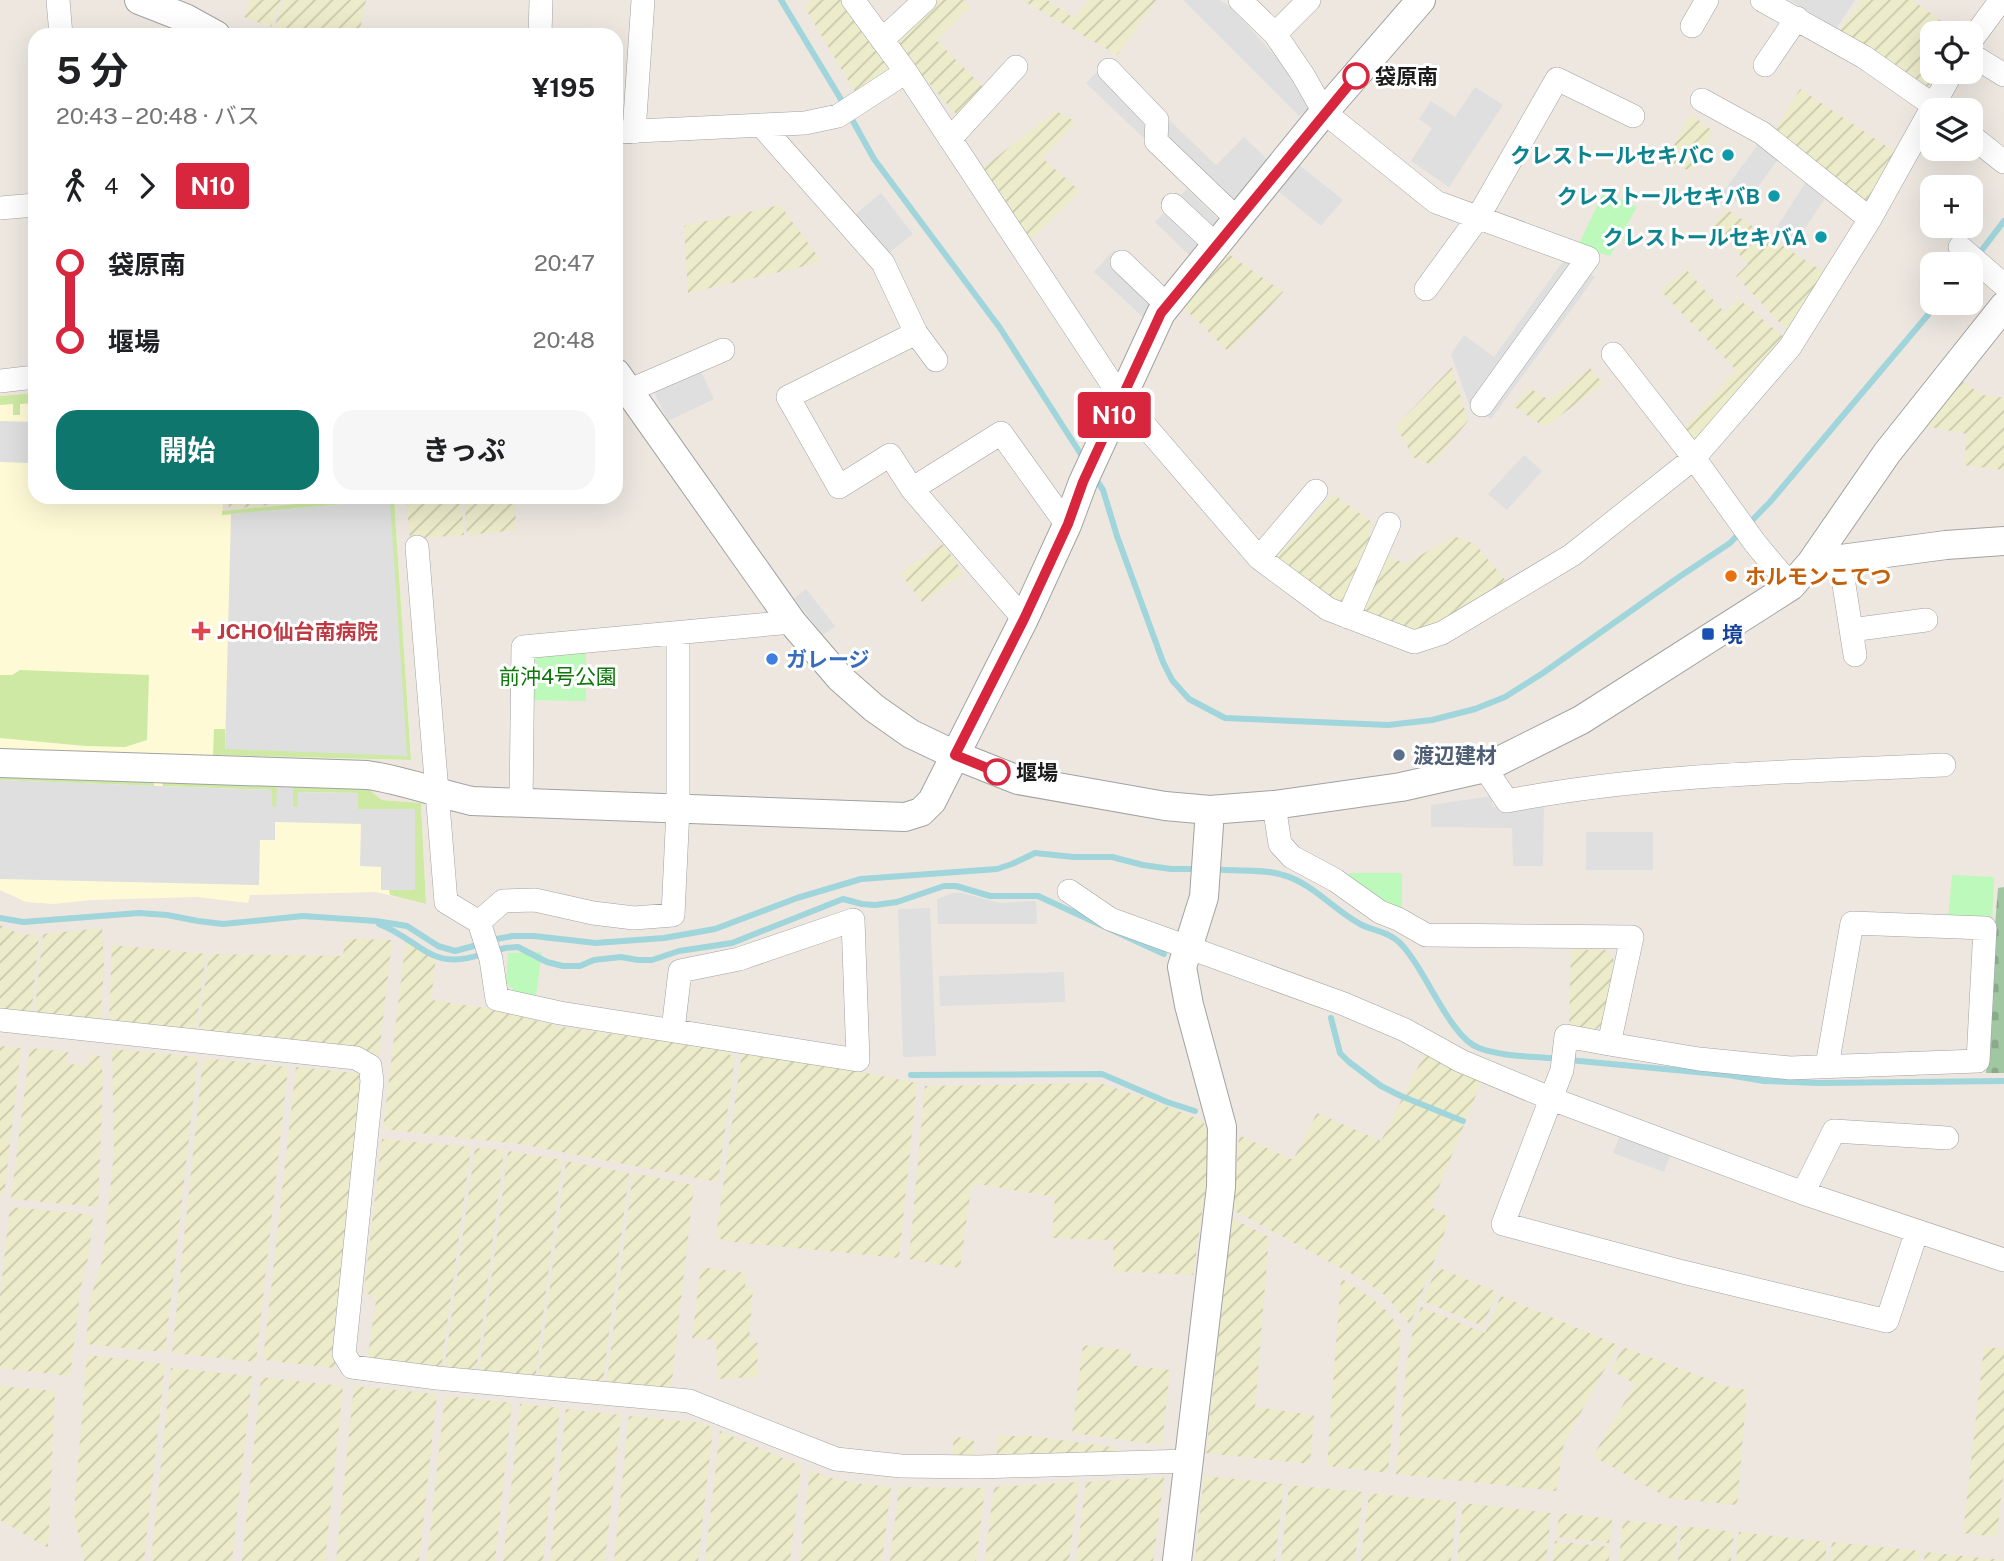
<!DOCTYPE html>
<html lang="ja">
<meta charset="utf-8">
<style>
:root{--surface:#fff;--page:#f6f6f6;--text:#202124;--muted:#757577;--accent:#0f766e}
body{margin:0;font-family:"Public Sans","Noto Sans JP",sans-serif;background:var(--page);color:var(--text);height:100vh;display:flex;flex-direction:column;font-size:26px;white-space:nowrap}
*{box-sizing:border-box;margin:0}
p{font-size:23px;color:var(--muted)}
.icon{flex:none;width:38px;height:38px;fill:none;stroke:currentColor;stroke-width:2;stroke-linecap:round;stroke-linejoin:round}
.map{position:relative;flex:1;overflow:hidden}
.drawer{position:absolute;left:28px;top:28px;width:595px;height:476px;display:flex;flex-direction:column;background:var(--surface);border-radius:21px;box-shadow:0 7px 28px #0002}
.drawer>*{flex:none}
.badge{padding:0 14px;border-radius:5px;font-size:24px;line-height:46px}
.tools{position:absolute;left:1920px;top:21px;display:grid;gap:14px}
.tools a{display:grid;place-items:center;width:63px;height:63px;border-radius:14px;background:var(--surface);box-shadow:0 7px 28px #0002;font-size:35px}
.map>.badge{position:absolute;translate:-50% -50%;box-shadow:0 0 0 4px #fff}
.legs{display:flex;align-items:center;gap:10px;height:77px;padding:0 28px;font-size:23px}
.legs p{margin-inline-start:auto}
.summary{display:flex;align-items:center;justify-content:space-between;height:119px;padding:0 28px}
h1{font-size:38px;font-weight:700;line-height:52px}
.cta{display:flex;gap:14px;margin-top:auto;padding:14px 28px}
.cta a{flex:1;height:80px;border-radius:21px;background:var(--accent);color:#fff;font-size:28px;font-weight:700;line-height:80px;text-align:center}
.cta a+a{background:var(--page);color:var(--text)}
ul{padding:0 28px;list-style:none}
li{display:flex;align-items:center;gap:24px;height:77px;font-size:26px}
li i{display:grid;place-items:center;width:10px;height:100%;margin:0 9px;background:currentColor}
li i::after{content:'';width:18px;height:18px;margin:-9px;border:5px solid;border-radius:50%;background:var(--surface)}
li p{margin-inline-start:auto}
li:first-child i{background:linear-gradient(#0000 50%,currentColor 0)}
li:last-child i{background:linear-gradient(currentColor 50%,#0000 0)}
.map>svg:first-child{display:block}
.education{fill:#fffad6}
.farmland{fill:url(#farmland-furrows)}
.grass{fill:#cde9a4}
.cemetery{fill:url(#cemetery-stones)}
.park{fill:#bcf9ba}
.parking{fill:#dfdfdf}
.lines{fill:none;stroke-linecap:round;stroke-linejoin:round}
.stream{stroke:#9fd5db;stroke-width:6}
.minor-casing{stroke:#a2a2a2;stroke-width:24}
.tertiary-casing{stroke:#a2a2a2;stroke-width:30}
.minor{stroke:#fff;stroke-width:23}
.tertiary{stroke:#fff;stroke-width:28}
.line-1-casing{stroke:#fff;stroke-width:16}
.line-1{stroke:#d7263d;stroke-width:10}
.stop-1-dot{fill:#fff;stroke:#d7263d;stroke-width:3.5}
.culture-dot{fill:#0f9aa8;stroke:#fff;stroke-width:2.5}
.food-dot{fill:#e8710a;stroke:#fff;stroke-width:2.5}
.health-dot{fill:#e0444e;stroke:#fff;stroke-width:2.5}
.transit-dot{fill:#1a4fb4;stroke:#fff;stroke-width:2.5}
.shop-dot{fill:#3f7fe0;stroke:#fff;stroke-width:2.5}
.service-dot{fill:#5c6f8a;stroke:#fff;stroke-width:2.5}
.labels{text-anchor:middle;dominant-baseline:central;stroke-width:6;stroke-linejoin:round;paint-order:stroke}
.stop-label{font-size:21px;font-weight:bold;fill:#1b1b1b;stroke:#fff;text-anchor:start}
.culture-label{font-size:21px;font-weight:bold;fill:#0d838f;stroke:#fff;text-anchor:end}
.food-label{font-size:21px;font-weight:bold;fill:#c56008;stroke:#fff;text-anchor:start}
.health-label{font-size:21px;font-weight:bold;fill:#be3a42;stroke:#fff;text-anchor:start}
.transit-label{font-size:21px;font-weight:bold;fill:#164399;stroke:#fff;text-anchor:start}
.shop-label{font-size:21px;font-weight:bold;fill:#366cbe;stroke:#fff;text-anchor:start}
.park-label{font-size:21px;fill:#0d770a;stroke:#fff}
.service-label{font-size:21px;font-weight:bold;fill:#4e5e75;stroke:#fff;text-anchor:start}
</style>
<div class="map">
<svg width="2004" height="1561" viewBox="0 0 2004 1561">
<defs>
<pattern id="farmland-furrows" width="10" height="10" patternUnits="userSpaceOnUse" patternTransform="scale(1.75)"><rect width="10" height="10" fill="#ecebca"/><path d="M-1 1l2-2M0 10L10 0M9 11l2-2" fill="none" stroke="#cac9ad"/></pattern>
<pattern id="cemetery-stones" width="16" height="16" patternUnits="userSpaceOnUse" patternTransform="scale(1.75)"><rect width="16" height="16" fill="#a0c6a2"/><path d="M2 7V4a2 2 0 0 1 4 0v3zM10 15v-3a2 2 0 0 1 4 0v3z" fill="#89aa8b"/></pattern>
</defs>
<rect width="100%" height="100%" fill="#ede7e0"/>
<path class="education" d="M35,393V497H222L223,511L368,497H394L411,760L0,750V396Z
M0,776L367,788L382,800L421,803L426,904L376,892L250,895L248,903L197,897L91,900L54,904L26,902L0,890Z"/>
<path class="farmland" d="M251,0H281L271,27L244,17Z
M284,0H366L359,35H271Z
M813,0H841L888,63V78L858,97L804,6Z
M939,0H964L970,7L937,41L987,91L963,122L896,46Z
M1022,0H1047L1074,18L1088,0H1157L1117,55Z
M1862,0H1912L1958,33H1932V72H1945L1936,86L1918,87L1872,51L1839,30Z
M1800,89L1898,154L1870,204L1774,132Z
M1056,111L1076,122L1042,158L1080,191L1027,243L981,169Z
M1690,114L1713,131L1692,172L1666,160Z
M780,205L822,262L688,293L684,226Z
M1726,209L1828,275L1791,335L1736,276L1748,264L1714,225Z
M1227,253L1283,292L1229,352L1182,306Z
M1686,269L1724,312L1739,299L1786,339L1693,448L1681,433L1736,370L1661,291Z
M1452,367L1468,421L1432,465L1413,457L1396,426Z
M1590,368L1603,384L1545,427L1513,406L1529,388L1549,400Z
M1961,380L1982,395L2004,398V470L1964,465L1967,434L1926,426Z
M1333,494L1373,523L1369,534L1375,539L1348,600L1340,603L1275,558Z
M228,497H352L229,509Z
M406,497H461L464,535L410,539Z
M464,497H515L516,530L467,535Z
M1453,536L1475,544L1517,594L1415,638L1364,612L1363,605L1385,555L1406,564Z
M943,544L964,573L923,603L900,573Z
M0,925L22,935L39,934L31,1017L0,1013Z
M102,928L104,968L100,1024L34,1017L43,934Z
M345,939L392,940L379,1055L198,1035L209,954L343,956Z
M406,940L417,945L436,957L431,1000L485,1008L563,1027L729,1050V1055L735,1056L718,1182L520,1144L383,1129Z
M112,945L206,954L195,1035L109,1025Z
M1571,950H1606L1617,964L1604,1023L1595,1030L1569,1028Z
M0,1046L21,1048L4,1196L0,1195Z
M30,1048L68,1052V1064L88,1066L89,1054L100,1056L103,1078L98,1207L11,1199Z
M112,1049L198,1057L165,1352L86,1344L90,1300L103,1258L114,1152Z
M742,1052L835,1067L917,1083L899,1258L724,1241L716,1236Z
M1425,1053L1482,1080L1431,1207L1450,1218L1410,1325L1386,1296L1363,1280L1233,1210L1239,1135L1293,1160L1317,1113L1381,1141Z
M203,1058L288,1067L256,1362L172,1353Z
M296,1067L367,1074L335,1368L263,1360Z
M1099,1083L1149,1099L1203,1121L1208,1135V1171L1193,1275L1114,1271L1113,1240L1052,1238L1055,1197L978,1184L971,1188L960,1268L909,1259L925,1086Z
M382,1139L471,1147L441,1370L367,1361L376,1301L364,1290Z
M475,1148L504,1150L476,1374L444,1370Z
M508,1151L562,1160L535,1381L479,1374Z
M566,1161L629,1173L602,1389L538,1381Z
M633,1173L694,1185L670,1397L606,1389Z
M10,1207L93,1215L89,1254L81,1286L70,1376L0,1368V1296Z
M1232,1218L1269,1237L1255,1407L1314,1415L1310,1464L1206,1453Z
M701,1267L746,1273L745,1286L753,1287L749,1341L758,1343L757,1377L718,1379L716,1340L692,1338Z
M1437,1267L1497,1292L1483,1326L1423,1301Z
M1341,1278L1371,1298L1389,1313L1401,1331L1388,1473L1327,1466Z
M1501,1296L1618,1345L1564,1443L1556,1491L1396,1474L1407,1362L1413,1330L1421,1307L1485,1333Z
M1083,1345L1131,1351L1130,1365L1170,1370L1162,1444L1146,1443L1072,1433Z
M1623,1347L1726,1386L1747,1390L1737,1505L1668,1498L1593,1456L1635,1384L1611,1370Z
M1984,1347L2004,1349V1465L1997,1537L1963,1533Z
M87,1355L165,1364L144,1561H84L74,1513Z
M171,1368L252,1376L232,1561H151Z
M261,1377L343,1386L325,1561H242Z
M0,1386L55,1391L48,1548L0,1520Z
M354,1386L437,1394L419,1561H336Z
M445,1396L512,1403L495,1561H427Z
M520,1404L560,1408L543,1561H503Z
M566,1409L621,1415L605,1561H550Z
M629,1416L703,1423L713,1428L698,1561H614Z
M720,1431L801,1466L790,1561H705Z
M954,1436L974,1441L975,1464H951Z
M997,1436H1031L1118,1448L1119,1455L997,1462Z
M810,1470L831,1478L854,1483L891,1487L882,1561H800Z
M1204,1476L1284,1484L1275,1561H1195Z
M1164,1477L1153,1561H1076L1086,1482Z
M1079,1482L1069,1561H985L994,1487Z
M1289,1485L1363,1492L1355,1561H1281Z
M899,1487L985,1488L976,1561H890Z
M1369,1493L1457,1502L1451,1561H1361Z
M1463,1503L1551,1513L1546,1561H1457Z
M1559,1513L1612,1519L1609,1543L1557,1537Z
M1623,1520L1678,1526L1675,1561H1619Z
M1682,1526L1734,1532L1731,1561H1678Z
M1739,1532L1827,1542L1825,1561H1736Z
M1555,1541L1610,1547L1609,1561H1552Z
M1832,1542L1920,1551L1918,1561H1830Z
M1925,1552L2004,1560V1561H1924Z"/>
<path class="grass" d="M35,393V415L34,403L20,404V415H13V404L0,405V396Z
M368,497H394L411,760L213,755L214,729H225V749L390,500L222,515V511Z
M20,670L149,675L147,740L125,747L85,746L0,738V675H12Z
M0,776L154,782V786L0,780Z
M162,782L277,786V807H272V790L163,786Z
M293,786L367,788L382,800L421,803L426,904L390,895L389,890H415L358,809L357,793L299,792L298,807H292Z"/>
<path class="cemetery" d="M2004,887V1073H1986L1992,963L1998,888Z"/>
<path class="park" d="M1604,191L1637,207L1610,256L1578,246Z
M586,650V701L531,700L530,661L540,652Z
M1349,873H1402V910L1376,900L1348,881Z
M1952,875L1994,877L1992,921L1948,919Z
M542,952L536,995L515,992L506,982L508,953Z"/>
<path class="parking" d="M1183,0H1220L1233,9L1292,75L1313,105L1299,116Z
M1790,0H1855L1836,29Z
M1108,61L1216,165L1244,137L1273,165L1224,215L1086,83Z
M1475,87L1503,105L1449,187L1411,161L1432,128L1419,119L1431,101L1455,117Z
M1762,139L1782,154L1743,207L1723,192Z
M1298,164L1343,200L1321,226L1277,190Z
M1806,182L1827,195L1795,244L1774,231Z
M1187,189L1221,222L1189,255L1155,222Z
M881,193L913,234L885,256L853,216Z
M1114,250L1163,296L1143,317L1094,272Z
M1564,260L1595,277L1491,419L1470,407L1451,354L1464,335L1494,357Z
M700,370L714,399L668,421L654,392Z
M0,421L35,422V479L30,478V463L0,462Z
M1524,455L1542,471L1507,510L1488,494Z
M390,500L407,756L225,749L231,514Z
M806,589L835,626L823,635L794,598Z
M0,780L272,790V806L276,807L277,786H293V807H298V792L358,793V809H415V890H381V867L360,866L361,824L275,822V840H260L259,885L0,879Z
M1491,796L1493,807L1544,802L1543,866H1513L1512,828L1431,827V805Z
M1586,832H1653V870H1586Z
M953,893H962L1000,903L1036,901L1037,924H938L937,899Z
M930,908L936,1056L903,1057L898,909Z
M1064,972L1065,1002L940,1006L939,976Z
M1620,1135L1671,1154L1664,1172L1613,1153Z"/>
<g class="lines">
<path class="stream" d="M781,0L839,96L874,159L1000,328L1084,459
M1978,255L2004,221
M1095,478L1103,490L1117,536L1163,662L1172,680L1189,699L1225,718L1388,725L1432,720L1475,709L1505,697L1543,673L1679,577L1730,543L1770,502L1938,303
M1214,869C1237,872 1261,868 1283,875C1312,883 1334,910 1360,924C1373,931 1387,931 1399,942C1425,967 1449,1037 1479,1048C1503,1057 1533,1056 1558,1059
M0,918L23,922L139,913L167,915L198,921L223,924L303,916L376,921L407,926L438,946L455,951L481,944
M379,924C424,942 429,972 483,954
M491,940L513,936H534L596,943L664,938L715,929L797,898L861,879L997,869L1012,864L1035,853L1074,857H1112L1143,865L1171,869H1200
M494,951L505,948L518,947L547,962L563,966H580L594,960L621,957L638,960H652L679,951L732,943L843,899L862,904L875,905L897,902L944,886H956L990,896H1038L1164,954
M1331,1018L1340,1053L1349,1062L1381,1086L1401,1096L1463,1121
M1569,1060L1728,1075L1764,1081L1820,1083L2004,1081
M911,1075L1102,1074L1167,1102L1195,1111"/>
<defs>
<path id="minor" d="M58,0L61,35
M853,0L906,72L1122,399L1259,558L1328,609L1414,642L1442,633L1572,555L1694,458L1790,347L1870,219L1952,72
M1240,0L1275,34L1303,75L1324,112L1436,202L1588,258L1482,405
M1762,0L1864,57L1940,110
M1692,26L1707,0
M1275,34L1309,0
M540,35L541,0
M882,40L925,0
M1970,42L2001,0
M1970,54L2004,75
M1765,65L1797,18
M1109,70L1157,120L1156,141L1237,219
M1702,100L1762,133L1870,219
M761,125L883,263L916,333L788,397L839,487L890,455L912,489L1024,619
M616,132L805,123L838,116L906,72
M634,132L643,0
M1970,135L2004,162
M950,139L1016,67
M1173,205L1216,245
M0,208L35,205
M1960,247L2004,285
M1122,262L1167,305
M1426,289L1477,219L1557,79L1633,116
M916,333L936,360
M1613,354L1694,458L1755,543L1791,586
M0,381L35,377
M628,391L723,350
M912,489L1001,433L1067,525
M417,547L446,902L479,922L491,959L497,999L560,1013L858,1060L853,920L739,959L680,971L673,1030
M1259,558L1316,491
M1840,559L1855,655
M1348,617L1389,524
M1851,630L1926,620
M1485,768L1507,801C1651,773 1798,772 1944,765
M521,803L523,647L792,622
M1274,805L1280,844L1292,857L1335,880L1380,912L1398,919L1426,935L1632,937L1609,1044L1566,1036L1562,1070L1503,1224L1683,1272L1887,1321L1917,1231
M1069,891L1110,919L1344,1004L1405,1030L1461,1061L1552,1099L1803,1193L2004,1260
M479,922L503,901L535,900L593,913L634,918L673,915L678,809V634
M0,1020L356,1058L370,1066L372,1081L344,1354L352,1367L437,1378L689,1401L836,1459L901,1466L978,1467L1188,1461
M1609,1044L1699,1059L1790,1068L1978,1061L1985,928L1852,923L1827,1066
M1803,1193L1834,1131L1947,1138"/>
<path id="tertiary" d="M139,0L185,18L216,35
M616,373L792,622L840,678L874,708L911,734L955,755L1018,780L1165,806L1210,810L1274,805L1401,787L1485,768L1581,720L1791,586L1811,563L1946,545L2004,541
M1811,563L1887,453L2004,306
M0,763L367,775C403,780 436,793 472,801L905,817L921,812L932,801L1024,619L1067,525L1083,482L1161,313L1324,112L1421,0
M1177,1561L1221,1187L1222,1127L1189,1005L1182,967L1204,897L1210,810"/>
</defs>
<use href="#minor" class="minor-casing"/>
<use href="#tertiary" class="tertiary-casing"/>
<use href="#minor" class="minor"/>
<use href="#tertiary" class="tertiary"/>
</g>
<g class="lines">
<defs>
<path id="line-1" d="M997,772L955,755L1024,619L1068,524L1083,482L1161,313L1356,76"/>
</defs>
<use href="#line-1" class="line-1-casing"/>
<use href="#line-1" class="line-1"/>
</g>
<g class="stop-1-dot">
<circle cx="1356" cy="76" r="12"/>
<circle cx="997" cy="772" r="12"/>
</g>
<g class="culture-dot">
<circle cx="1728" cy="155" r="7"/>
<circle cx="1774" cy="196" r="7"/>
<circle cx="1821" cy="237" r="7"/>
</g>
<circle class="food-dot" cx="1731" cy="576" r="7"/>
<path class="health-dot" d="M197.5 620.5h7v7h7v7h-7v7h-7v-7h-7v-7h7z"/>
<rect class="transit-dot" x="1701" y="627" width="14" height="14" rx="3.5"/>
<circle class="shop-dot" cx="772" cy="659" r="7"/>
<circle class="service-dot" cx="1399" cy="755" r="7"/>
<g class="labels">
<g class="stop-label">
<text x="1375" y="76">袋原南</text>
<text x="1016" y="772">堰場</text>
</g>
<g class="culture-label">
<text x="1714" y="155">クレストールセキバC</text>
<text x="1760" y="196">クレストールセキバB</text>
<text x="1807" y="237">クレストールセキバA</text>
</g>
<g class="food-label">
<text x="1745" y="576">ホルモンこてつ</text>
</g>
<g class="health-label">
<text x="217" y="631">JCHO仙台南病院</text>
</g>
<g class="transit-label">
<text x="1722" y="634">境</text>
</g>
<g class="shop-label">
<text x="786" y="659">ガレージ</text>
</g>
<g class="park-label">
<text x="558" y="676">前沖4号公園</text>
</g>
<g class="service-label">
<text x="1413" y="755">渡辺建材</text>
</g>
</g>
</svg>
<div class="tools">
<a><svg class="icon" aria-label="locate" viewBox="0 0 24 24"><circle cx="12" cy="12" r="6"/><path d="M12 2v4M12 18v4M2 12h4M18 12h4"/></svg></a>
<a><svg class="icon" aria-label="layers" viewBox="0 0 24 24"><path d="M12 4l9 5-9 5-9-5zM3 14l9 5 9-5"/></svg></a>
<a>+</a>
<a>−</a>
</div>
<b class="badge" style="left:1114px;top:415px;background:#d7263d;color:#fff">N10</b>
<section class="drawer">
<div class="summary"><div><h1>5 分</h1><p>20:43 – 20:48 · バス</p></div><b>¥195</b></div>
<div class="legs"><svg class="icon" aria-label="walk" viewBox="0 0 24 24"><circle cx="13" cy="4" r="2"/><path d="M13 8l-2 6 4 7M11 14l-3 7M7 12l3-4h3l4 4"/></svg>4<svg class="icon" aria-label="forward" viewBox="0 0 24 24"><path d="M9 5l7 7-7 7"/></svg><b class="badge" style="background:#d7263d;color:#fff">N10</b></div>
<ul>
<li><i style="color:#d7263d"></i><b>袋原南</b><p>20:47</p></li>
<li><i style="color:#d7263d"></i><b>堰場</b><p>20:48</p></li>
</ul>
<div class="cta"><a>開始</a><a>きっぷ</a></div>
</section>
</div>
